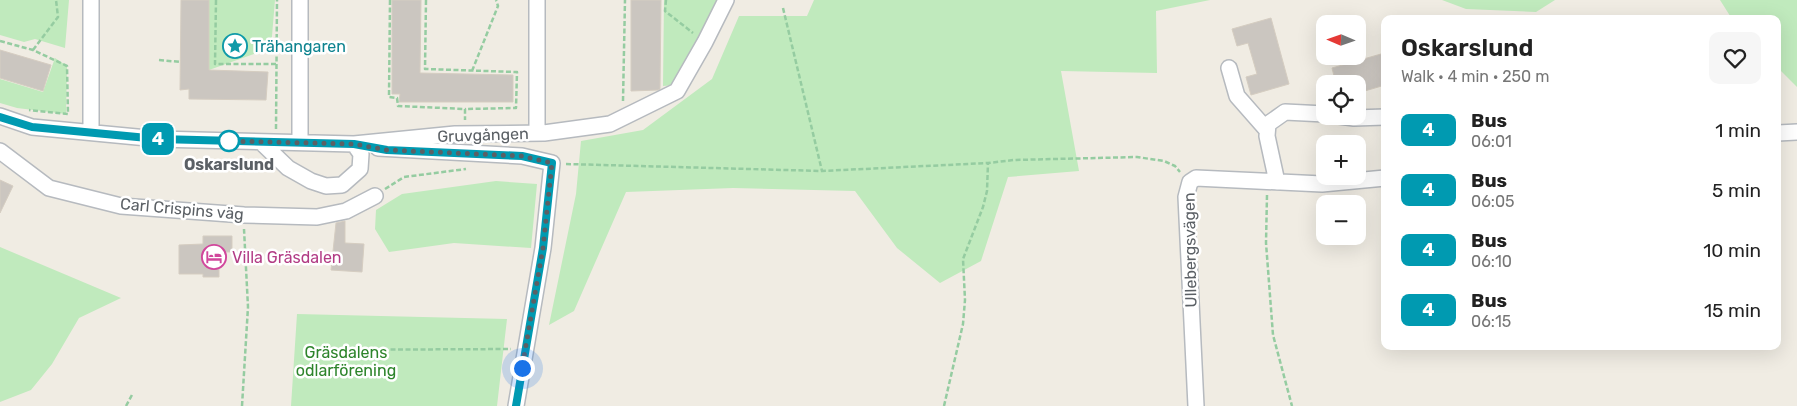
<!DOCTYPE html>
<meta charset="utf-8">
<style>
:root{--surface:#fff;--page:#f6f6f6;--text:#222;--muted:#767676}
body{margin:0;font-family:Rubik,sans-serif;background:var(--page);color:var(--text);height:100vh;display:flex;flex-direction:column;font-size:19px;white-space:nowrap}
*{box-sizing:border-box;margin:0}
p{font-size:16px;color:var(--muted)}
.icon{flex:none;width:28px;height:28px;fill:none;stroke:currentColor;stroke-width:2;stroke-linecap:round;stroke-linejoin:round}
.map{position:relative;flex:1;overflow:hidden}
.drawer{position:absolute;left:1381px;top:15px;width:400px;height:335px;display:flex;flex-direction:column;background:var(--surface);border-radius:10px;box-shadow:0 5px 20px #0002}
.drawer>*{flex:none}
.badge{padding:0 10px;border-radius:8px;font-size:18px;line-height:32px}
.needle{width:32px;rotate:272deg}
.fabs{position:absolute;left:1316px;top:15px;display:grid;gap:10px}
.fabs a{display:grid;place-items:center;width:50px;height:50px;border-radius:10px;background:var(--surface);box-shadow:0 5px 20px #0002;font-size:25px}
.you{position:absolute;width:25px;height:25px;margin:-12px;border:4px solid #fff;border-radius:50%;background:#1a73e8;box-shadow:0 0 0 8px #1a73e833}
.map>.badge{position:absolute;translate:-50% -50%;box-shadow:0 0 0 2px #fff}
.round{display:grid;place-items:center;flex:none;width:52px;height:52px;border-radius:10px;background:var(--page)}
.overview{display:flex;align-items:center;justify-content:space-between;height:85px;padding:0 20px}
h1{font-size:24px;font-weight:600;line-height:38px}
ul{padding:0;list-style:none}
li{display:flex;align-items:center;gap:15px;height:60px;padding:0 20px}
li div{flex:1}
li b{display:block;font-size:19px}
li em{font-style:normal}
li .badge{min-width:55px;font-weight:700;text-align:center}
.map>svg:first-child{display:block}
.green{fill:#c0eabd}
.building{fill:#cbc6c0;stroke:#d5cdc1}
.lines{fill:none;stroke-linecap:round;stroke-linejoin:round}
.minor-casing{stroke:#b6babf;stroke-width:18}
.path{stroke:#95cca1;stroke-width:2.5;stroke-dasharray:5 2.5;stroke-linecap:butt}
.minor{stroke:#fff;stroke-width:15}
.line-casing{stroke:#fff;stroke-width:11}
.line{stroke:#009ab1;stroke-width:8}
.walk{stroke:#5b6065;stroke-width:5;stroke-dasharray:0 9}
.stop-dot{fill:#fff;stroke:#009ab1;stroke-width:2.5}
.labels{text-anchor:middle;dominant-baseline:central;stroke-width:5;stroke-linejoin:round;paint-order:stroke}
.culture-label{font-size:16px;fill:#0d838f;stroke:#fff;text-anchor:start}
.street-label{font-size:16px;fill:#5b6065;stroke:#fff}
.stop-label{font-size:16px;font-weight:bold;fill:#5b6065;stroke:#fff}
.hotel-label{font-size:16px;fill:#b23c85;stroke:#fff;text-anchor:start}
.park-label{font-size:16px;fill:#2d842b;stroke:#fff}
</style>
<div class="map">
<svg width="1797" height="406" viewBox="0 0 1797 406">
<rect width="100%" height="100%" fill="#f0ece3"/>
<path class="green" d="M0,0H69L65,48L35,39L24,42L0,35Z
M209,0H275L271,48L209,70Z
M664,0H720L676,85L663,86Z
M814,0H1210L1156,11L1157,73L1061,71L1079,171L1008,177L981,261L940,283L897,248L855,191L733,188L626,192L574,311L549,325L576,194L581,141L643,130L712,79L739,16H807Z
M1442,0H1555L1536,12L1466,9Z
M1720,0H1797V87L1778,68V19H1732Z
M55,58L67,66L66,114L17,108L0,103V79L43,92Z
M496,181L537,184L531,248L454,243L389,252L375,229L376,210L402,194Z
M0,247L121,298L79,318L52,364L31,390L0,402Z
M297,314L507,319L497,406H291Z"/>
<path class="building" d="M181,0H209V70L268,72L266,100L189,99V89L180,90Z
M392,0H421L420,73L513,75V102H399L400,94H392Z
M631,0H661L660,89L658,90L631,91Z
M1271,18L1289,84L1251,95L1246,77L1257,74L1248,43L1237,46L1232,29Z
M0,50L51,65L43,91L0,78Z
M1381,54L1385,70V85L1358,93V84H1336L1332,68Z
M0,180L13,186L0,213Z
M345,221V243L364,244L362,272L331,270L336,223Z
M203,236H232V252H219V277H203V274H179V245L203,244Z"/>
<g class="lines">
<defs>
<path id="minor" d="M91,0V132
M1229,68L1237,96L1266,129
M0,116L32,127L158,139L354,144L455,134L544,133L610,124L677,91L705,42L726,0
M1339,116L1354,118L1385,117
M537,133V0
M1778,133L1797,132
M261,142L288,168L311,181L326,186L342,185L360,169L361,154L354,144
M300,142V0
M378,148L522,156L552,163L543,248L516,406
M0,151L49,188L121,206L244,215L317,217L346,211L375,196
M1277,182L1267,136L1268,124L1285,112L1325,114
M1196,406L1186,197L1190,182L1196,178L1322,184L1385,178"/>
</defs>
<use href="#minor" class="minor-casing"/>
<path class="path" d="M216,0L215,64H276
M390,0L389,97L397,98L398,106L465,109V120
M426,0L425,69L517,72L516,108L465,109
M666,0L665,11L693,33
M783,8L822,171
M0,41L33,50L67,66L68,114L29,110
M33,50L58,17L56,0
M159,60L181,62
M472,71L498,6L496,0
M623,101L625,0
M276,129L277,0
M566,164L822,171L988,163L1014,160L1137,157L1164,161L1175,166L1180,172
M385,189L404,177L466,169
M1267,195L1266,243L1273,335L1292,406
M308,350L511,349
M126,406L133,393
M242,406L248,307L244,229
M944,406L963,324L965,300L963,259L983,207L987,191L988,163"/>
<use href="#minor" class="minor"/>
</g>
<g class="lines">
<defs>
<path id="line" d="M0,117L32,127L158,139L354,144L387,150L522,156L552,163L543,248L516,406"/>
</defs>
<use href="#line" class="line-casing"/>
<use href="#line" class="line"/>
<path class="walk" d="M229,141H227L354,144L387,150L522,156L552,163L543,248L522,368"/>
</g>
<defs>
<symbol id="sight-ring" viewBox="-11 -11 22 22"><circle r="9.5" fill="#fff" stroke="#0f9aa8" stroke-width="1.5"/><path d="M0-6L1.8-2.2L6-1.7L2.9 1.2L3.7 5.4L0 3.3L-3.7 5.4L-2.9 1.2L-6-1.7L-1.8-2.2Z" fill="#0f9aa8"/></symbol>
<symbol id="hotel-ring" viewBox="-11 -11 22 22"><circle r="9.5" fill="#fff" stroke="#d1479c" stroke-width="1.5"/><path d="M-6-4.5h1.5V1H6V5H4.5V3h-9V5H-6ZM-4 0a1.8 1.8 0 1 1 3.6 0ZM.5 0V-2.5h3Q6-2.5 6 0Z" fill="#d1479c"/></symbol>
</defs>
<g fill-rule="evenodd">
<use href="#sight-ring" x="221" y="32" width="28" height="28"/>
<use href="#hotel-ring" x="200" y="243" width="28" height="28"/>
</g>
<circle class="stop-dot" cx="229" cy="141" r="10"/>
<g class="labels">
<g class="culture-label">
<text x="252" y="46">Trähangaren</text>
</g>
<g class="street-label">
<text transform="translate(483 135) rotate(-2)">Gruvgången</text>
<text transform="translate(182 209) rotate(5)">Carl Crispins väg</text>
<text transform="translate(1190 250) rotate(-91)">Ullebergsvägen</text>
</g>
<g class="stop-label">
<text x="229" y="164">Oskarslund</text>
</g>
<g class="hotel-label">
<text x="232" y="257">Villa Gräsdalen</text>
</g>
<g class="park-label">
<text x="346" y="352">Gräsdalens<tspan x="346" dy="18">odlarförening</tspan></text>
</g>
</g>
</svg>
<div class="fabs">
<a><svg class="needle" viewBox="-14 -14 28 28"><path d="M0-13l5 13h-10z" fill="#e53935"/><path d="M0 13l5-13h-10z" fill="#767676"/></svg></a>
<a><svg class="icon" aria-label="locate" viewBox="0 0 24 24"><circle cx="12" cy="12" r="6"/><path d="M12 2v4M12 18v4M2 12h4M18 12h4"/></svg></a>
<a>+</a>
<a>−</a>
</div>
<div class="you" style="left:522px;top:368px"></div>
<b class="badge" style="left:158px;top:139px;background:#009ab1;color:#fff">4</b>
<section class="drawer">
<div class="overview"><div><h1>Oskarslund</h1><p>Walk · 4 min · 250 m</p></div><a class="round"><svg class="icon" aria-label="heart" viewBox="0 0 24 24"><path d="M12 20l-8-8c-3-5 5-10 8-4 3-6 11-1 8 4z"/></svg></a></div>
<ul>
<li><span class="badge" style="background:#009ab1;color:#fff">4</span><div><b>Bus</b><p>06:01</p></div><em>1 min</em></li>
<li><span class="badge" style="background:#009ab1;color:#fff">4</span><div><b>Bus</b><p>06:05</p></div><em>5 min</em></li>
<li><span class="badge" style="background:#009ab1;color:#fff">4</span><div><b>Bus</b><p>06:10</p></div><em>10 min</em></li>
<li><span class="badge" style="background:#009ab1;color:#fff">4</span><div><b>Bus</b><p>06:15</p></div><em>15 min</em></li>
</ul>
</section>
</div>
